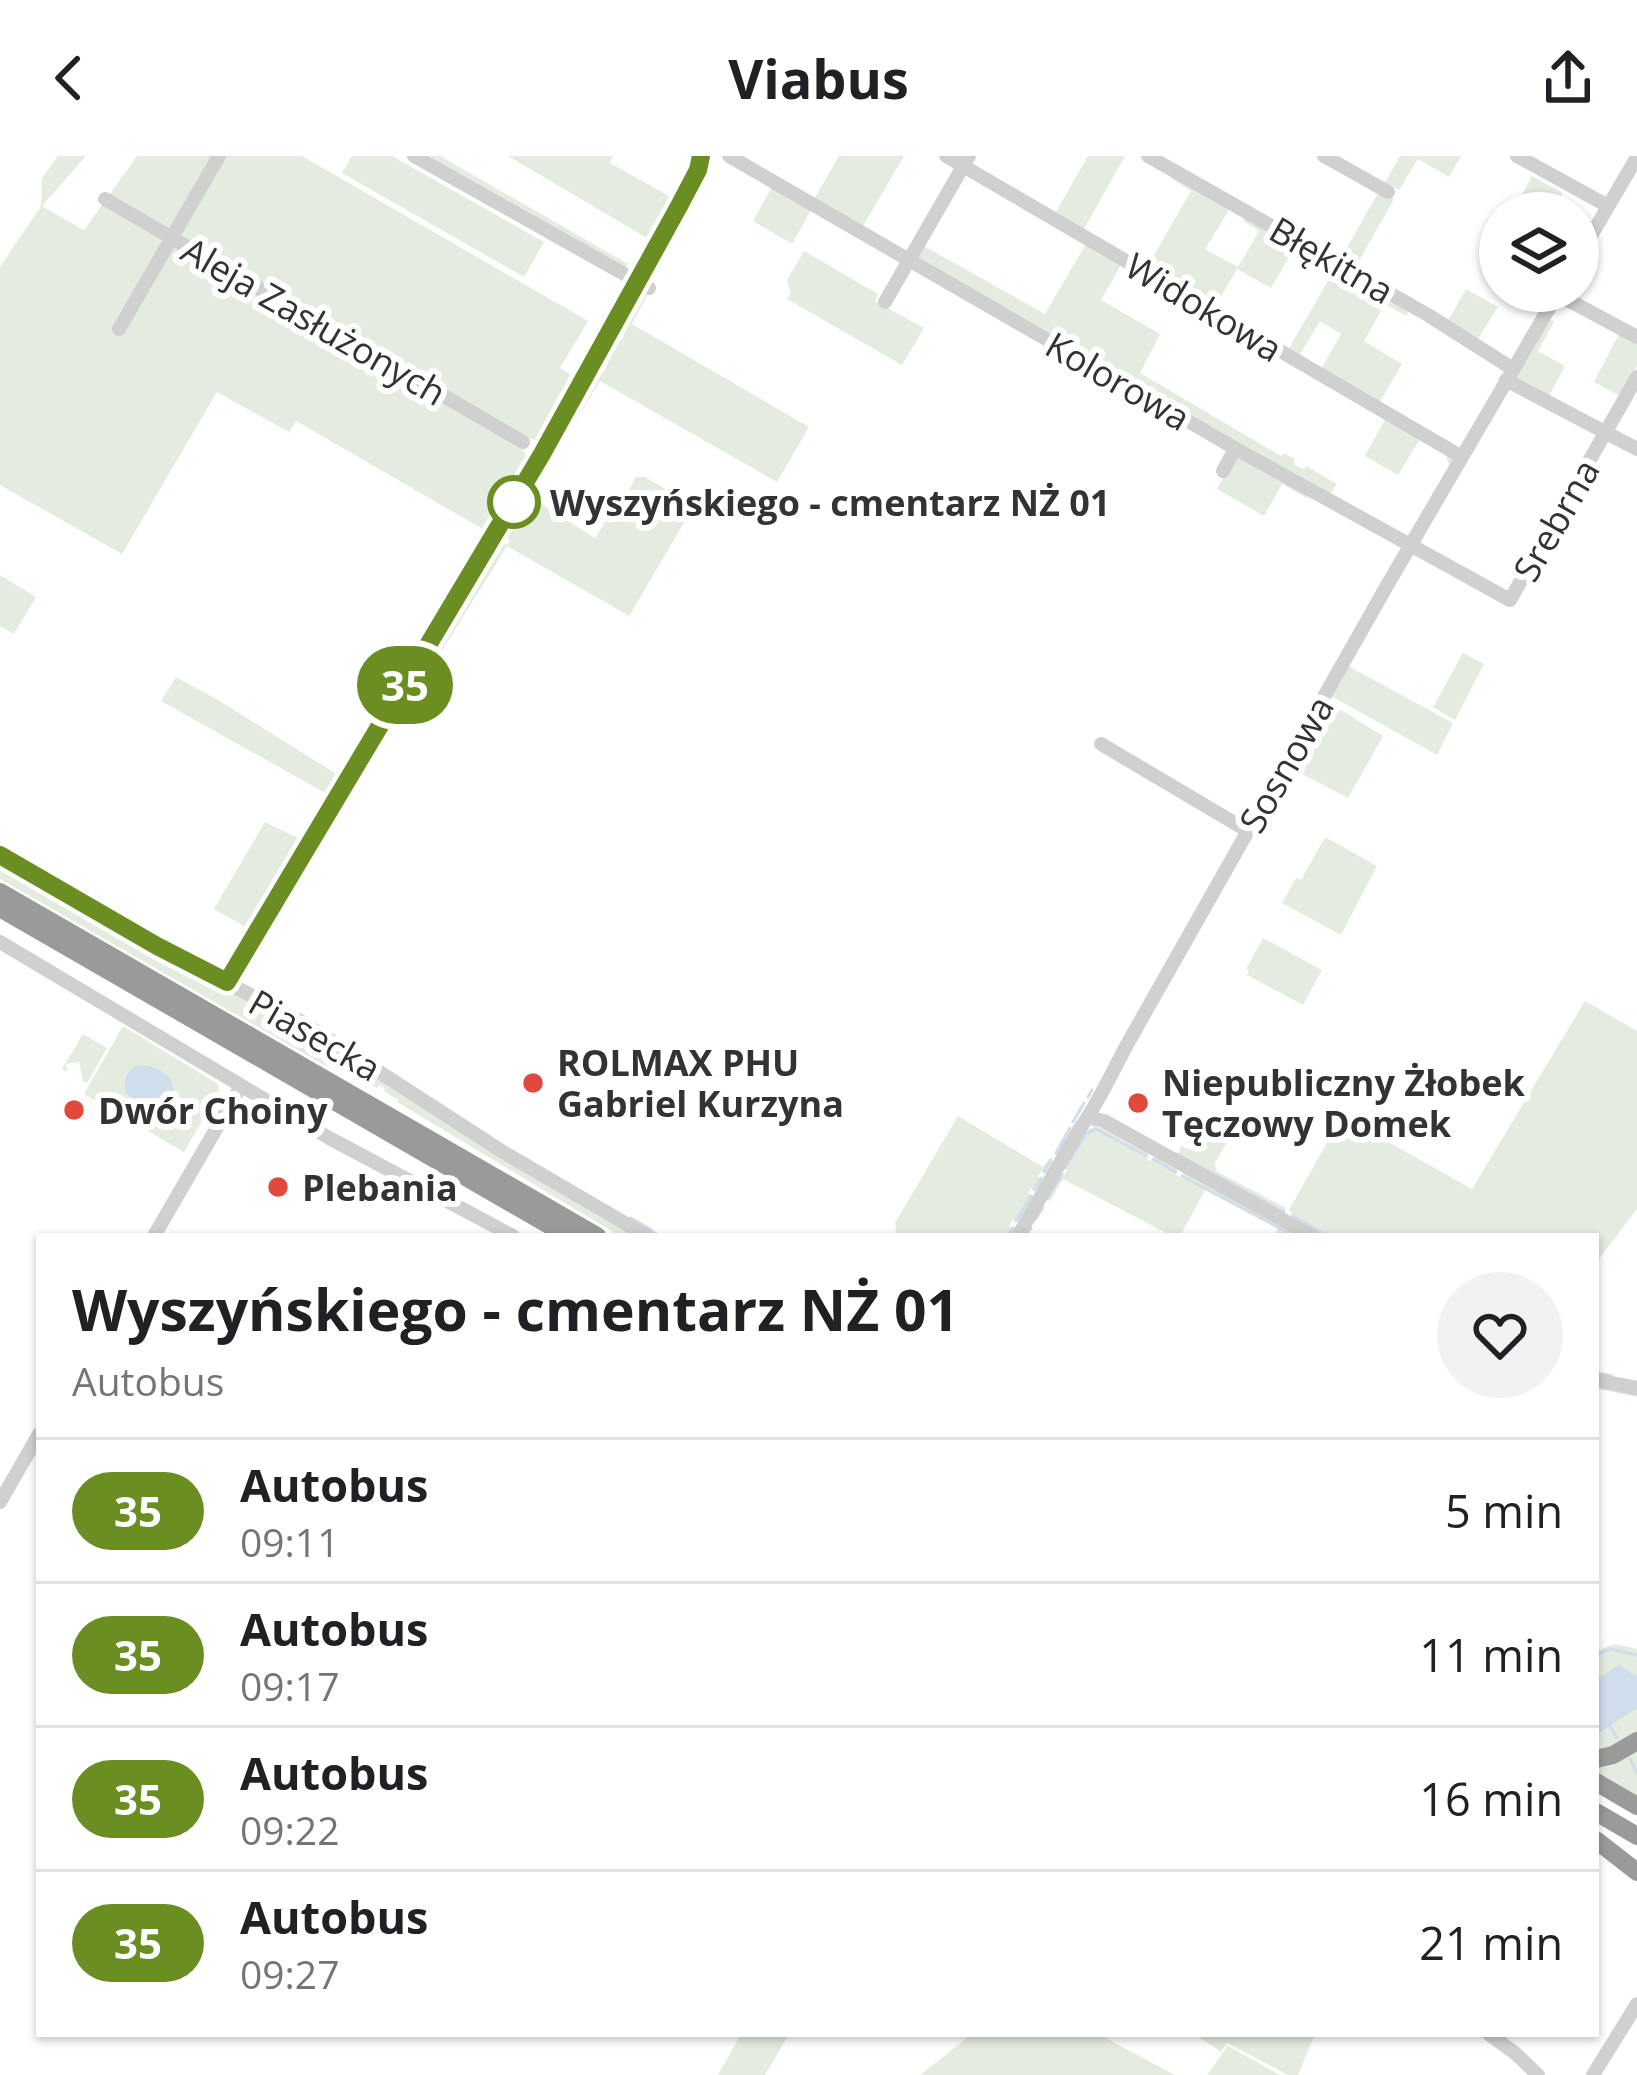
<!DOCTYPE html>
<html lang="pl">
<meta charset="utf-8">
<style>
:root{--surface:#fff;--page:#f2f2f2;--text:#202124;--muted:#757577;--line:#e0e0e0}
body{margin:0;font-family:"Open Sans",sans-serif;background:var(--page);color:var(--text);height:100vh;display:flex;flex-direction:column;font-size:45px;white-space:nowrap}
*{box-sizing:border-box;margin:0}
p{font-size:39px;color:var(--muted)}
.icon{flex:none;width:66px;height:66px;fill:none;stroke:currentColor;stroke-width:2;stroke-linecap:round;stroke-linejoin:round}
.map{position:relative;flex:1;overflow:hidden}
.panel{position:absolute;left:36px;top:1077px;width:1563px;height:804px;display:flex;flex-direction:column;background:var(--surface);border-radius:0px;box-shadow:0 3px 9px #0004}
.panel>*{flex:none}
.badge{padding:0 24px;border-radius:39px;font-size:42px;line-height:78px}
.tools{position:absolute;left:1479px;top:36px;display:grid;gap:24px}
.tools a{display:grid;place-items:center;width:120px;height:120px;border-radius:50%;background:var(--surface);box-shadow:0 3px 9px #0004;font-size:60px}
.map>.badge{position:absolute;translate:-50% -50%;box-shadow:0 0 0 6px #fff}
.round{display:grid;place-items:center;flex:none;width:126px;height:126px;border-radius:63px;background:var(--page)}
.overview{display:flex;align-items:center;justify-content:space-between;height:204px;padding:0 36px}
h1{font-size:57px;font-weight:700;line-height:90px}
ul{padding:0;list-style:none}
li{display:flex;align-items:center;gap:36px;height:144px;padding:0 36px;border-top:3px solid var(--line)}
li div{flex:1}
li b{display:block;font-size:45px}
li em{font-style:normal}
li .badge{min-width:132px;font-weight:700;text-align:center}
header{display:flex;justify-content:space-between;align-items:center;height:156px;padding:0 36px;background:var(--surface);font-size:54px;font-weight:700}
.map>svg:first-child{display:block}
.green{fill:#e4ecdf}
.water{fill:#cfdded}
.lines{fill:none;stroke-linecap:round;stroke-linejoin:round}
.stream{stroke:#cfdded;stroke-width:3}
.minor{stroke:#d0d0d0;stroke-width:14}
.highway{stroke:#9a9a9a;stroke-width:18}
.line-casing{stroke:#fff;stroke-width:27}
.line{stroke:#6b8e23;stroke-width:18}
.stop-dot{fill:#fff;stroke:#6b8e23;stroke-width:6}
.poi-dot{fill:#e3483c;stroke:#fff;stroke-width:4.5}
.labels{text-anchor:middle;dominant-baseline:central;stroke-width:12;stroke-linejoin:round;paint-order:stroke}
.street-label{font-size:36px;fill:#333;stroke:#fff}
.stop-label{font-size:36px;font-weight:bold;fill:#333;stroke:#fff;text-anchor:start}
.poi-label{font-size:36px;font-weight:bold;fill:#333;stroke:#fff;text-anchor:start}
</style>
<header><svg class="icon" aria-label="back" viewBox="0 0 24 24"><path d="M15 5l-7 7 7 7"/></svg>Viabus<svg class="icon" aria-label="share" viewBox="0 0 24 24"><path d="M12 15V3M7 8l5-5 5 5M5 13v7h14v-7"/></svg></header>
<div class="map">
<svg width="1637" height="1919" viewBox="0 0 1637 1919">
<rect width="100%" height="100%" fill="#fff"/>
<path class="green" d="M58,0H86L42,50L84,74L137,0H302L588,165L560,212L577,223L540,285L527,282L522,290L523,295L529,302L486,375L296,265L289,276L217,236L122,398L0,329V111L41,50L42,22Z
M352,0H392L544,86L524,121L342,17Z
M431,0H440L628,108L625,114L432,3Z
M508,0H613L610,7L669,40L686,12L647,82Z
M839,0H904L863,70L814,43Z
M1088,0H1125L1084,73L1056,56Z
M1400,0H1461L1449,21L1418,3L1399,34L1385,27Z
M1532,20L1563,37L1552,57H1512Z
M1174,21L1229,49L1228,56L1205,93L1238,111L1259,75L1243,65L1246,59L1302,94L1300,98L1293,94L1271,132L1237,113L1215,151L1147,111L1191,35L1172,23Z
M772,31L811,54L792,88L753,65Z
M1378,37L1394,43L1359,105L1361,115L1335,100L1344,97Z
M1086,88L1121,109L1101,144L1160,178L1140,217L1281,300L1284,297L1295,303L1294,309L1304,313L1306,310L1337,328L1329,341L918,102L922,89L1045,158Z
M804,95L878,138L875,145L924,172L902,209L787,143L791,137L787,124Z
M1324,107L1410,153L1406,160L1385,148L1364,185L1402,208L1379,247L1321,213L1341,178L1320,165L1299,200L1288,194L1332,118L1322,111Z
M1466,133L1498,151L1478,183L1448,165Z
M643,137L647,139L632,168L809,271L777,326L600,225L571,273L567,270L599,214L604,216L606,211L602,208L616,182L622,184L624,179L619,176L640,138Z
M1548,161L1554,166L1538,195L1565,210L1548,242L1512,225Z
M1619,178L1637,188V210L1620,240L1594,226Z
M1386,262L1448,297L1453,303L1449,309L1445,297L1420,283L1398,319L1365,300Z
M1240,300L1309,338L1307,342L1282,328L1264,360L1217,333L1234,302Z
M538,319L543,322L532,342L595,382L606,365L611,367L636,321H645L694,350L629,460L507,390L420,530L415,527L494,394L500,386L507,389L510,384L504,382L532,342Z
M0,419L36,441L14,478L0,470Z
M1463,497L1484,508L1455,564L1433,551Z
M1348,510L1453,567L1437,599L1331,540Z
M176,521L218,544L338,619L327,638L161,545Z
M1328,546L1383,580L1348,642L1290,612L1318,563L1322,565L1324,561L1320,558Z
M265,666L300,683L247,772L214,753Z
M1325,681L1377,710L1341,779L1282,747L1296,722L1301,724Z
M0,706L137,787L299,871L354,904L352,907L270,861L266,869L341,911L340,914L324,909L0,723Z
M1263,782L1322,814L1303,849L1247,819L1249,815L1246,813Z
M1585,845L1637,875V1053L1596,1107V1080H1274L1278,1073L1205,1034L1180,1080H1172L1063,1023L1050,1045L1045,1043L1060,1017L1064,1019L1067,1014L1063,1011L1083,977L1094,970L1108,974L1149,996L1146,1002L1151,1005L1156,999L1179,1012L1175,1018L1180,1021L1185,1015L1290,1061L1292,1057L1289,1054L1342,960L1472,1033Z
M123,870L218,928L219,935L184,996L84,938Z
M83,878L107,892L87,927L83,925L79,906L66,908L68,916L62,913Z
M359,907L473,985L634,1080H620L397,946L398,944L384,935L385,932L379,929L377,932L353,918Z
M958,960L1043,1011L1049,1003L1054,1006L1047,1018L1042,1015L1038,1020L1044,1024L1037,1035L1031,1032L1028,1037L1035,1041L1019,1067L1013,1063L1009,1070L1016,1074L1012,1080H897L895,1067Z
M1198,966L1229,983L1215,1007L1216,1015L1286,1052L1283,1058L1178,1000L1181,990L1191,994L1196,984L1190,981Z
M1615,1488L1637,1493V1576L1615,1591L1596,1596V1495Z
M1637,1591V1644L1596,1621V1609Z
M741,1878H789L765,1919H718Z
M972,1878H1098L1175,1919H920Z
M1194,1878H1315L1298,1919H1288L1227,1887L1221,1896Z
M1228,1890L1280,1919H1207Z"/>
<path class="water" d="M138,909C169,911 185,929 162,955H151L126,938C122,925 126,915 138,909Z
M1619,1509L1637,1521V1552L1596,1579V1524Z"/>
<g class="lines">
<path class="stream" d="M1088,941L1092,934
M1073,966L1084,947
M1056,997L1070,972
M1177,998L1284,1056
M1153,1003L1176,1016
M1065,1012L1086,978L1096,973L1147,1000
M1044,1016L1051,1004
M1182,1020L1295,1080
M1034,1034L1041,1022
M1047,1043L1062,1018
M1293,1060L1328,1080
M631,1062L650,1073
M1035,1064L1043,1051
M1016,1065L1031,1040
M650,1074L660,1080
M1008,1080L1013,1072
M1026,1080L1031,1072
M1596,1217L1612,1220
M1598,1231L1637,1239
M1596,1499L1610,1493L1637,1499
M1610,1570L1617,1582
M1630,1603L1637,1617"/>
<path class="minor" d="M414,0L649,132
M729,0L1238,294L1510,444L1637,221
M946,0L1462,301
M1148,0L1428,159L1513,213
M1324,0L1388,36
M1517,0L1608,50
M105,43L523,286
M1578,102L1637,1
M1557,138L1637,181
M885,146L969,0
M119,173L219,0
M1506,224L1637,293
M1223,315L1235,293
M1101,588L1248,675
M0,699L157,790L302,866L503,996L647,1080
M0,786L331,983L513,1080
M227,826L559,269L678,52L698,14L701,0
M1091,962L1104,965L1312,1080
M154,1080L241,930
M1018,1080L1079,974C1097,950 1113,914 1129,885L1385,433L1559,135
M1596,1224L1637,1232
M0,1346L39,1278
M1489,1878L1515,1897L1538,1919
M1593,1919L1637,1848"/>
<path class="highway" d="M0,736L597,1080
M0,752L568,1080
M1596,1603L1613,1599L1637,1585
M1596,1626L1637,1650
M1596,1656L1637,1680
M1596,1684L1637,1716"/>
</g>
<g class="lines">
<defs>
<path id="line" d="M0,699L157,790L227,826L542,298L678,52L698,14L701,0"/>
</defs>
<use href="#line" class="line-casing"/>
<use href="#line" class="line"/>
</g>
<circle class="stop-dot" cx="514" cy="346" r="24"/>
<g class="poi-dot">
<circle cx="533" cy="927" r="12"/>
<circle cx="1138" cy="947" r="12"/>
<circle cx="74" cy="954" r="12"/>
<circle cx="278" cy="1031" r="12"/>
</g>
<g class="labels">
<g class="street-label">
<text transform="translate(1332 104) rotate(30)">Błękitna</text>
<text transform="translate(1204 151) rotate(31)">Widokowa</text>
<text transform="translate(314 165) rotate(30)">Aleja Zasłużonych</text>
<text transform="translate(1118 225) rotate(30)">Kolorowa</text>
<text transform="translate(1556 364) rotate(-60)">Srebrna</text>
<text transform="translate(1286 608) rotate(-60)">Sosnowa</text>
<text transform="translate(315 879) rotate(30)">Piasecka</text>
</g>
<g class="stop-label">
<text x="550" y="346">Wyszyńskiego - cmentarz NŻ 01</text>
</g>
<g class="poi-label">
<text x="557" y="906">ROLMAX PHU<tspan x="557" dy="41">Gabriel Kurzyna</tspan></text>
<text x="1162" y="926">Niepubliczny Żłobek<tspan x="1162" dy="41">Tęczowy Domek</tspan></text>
<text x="98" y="954">Dwór Choiny</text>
<text x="302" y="1031">Plebania</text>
</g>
</g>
</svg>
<div class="tools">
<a><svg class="icon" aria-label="layers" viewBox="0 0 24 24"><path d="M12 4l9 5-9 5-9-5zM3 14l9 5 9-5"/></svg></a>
</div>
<b class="badge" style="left:405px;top:529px;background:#6b8e23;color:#fff">35</b>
<section class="panel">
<div class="overview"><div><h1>Wyszyńskiego - cmentarz NŻ 01</h1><p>Autobus</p></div><a class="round"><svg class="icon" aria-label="heart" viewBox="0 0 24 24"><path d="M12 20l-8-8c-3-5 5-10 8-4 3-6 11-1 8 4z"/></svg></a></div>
<ul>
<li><span class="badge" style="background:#6b8e23;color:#fff">35</span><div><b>Autobus</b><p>09:11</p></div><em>5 min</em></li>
<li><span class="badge" style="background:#6b8e23;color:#fff">35</span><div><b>Autobus</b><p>09:17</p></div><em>11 min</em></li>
<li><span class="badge" style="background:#6b8e23;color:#fff">35</span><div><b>Autobus</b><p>09:22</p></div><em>16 min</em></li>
<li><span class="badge" style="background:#6b8e23;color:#fff">35</span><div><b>Autobus</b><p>09:27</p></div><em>21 min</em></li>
</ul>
</section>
</div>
